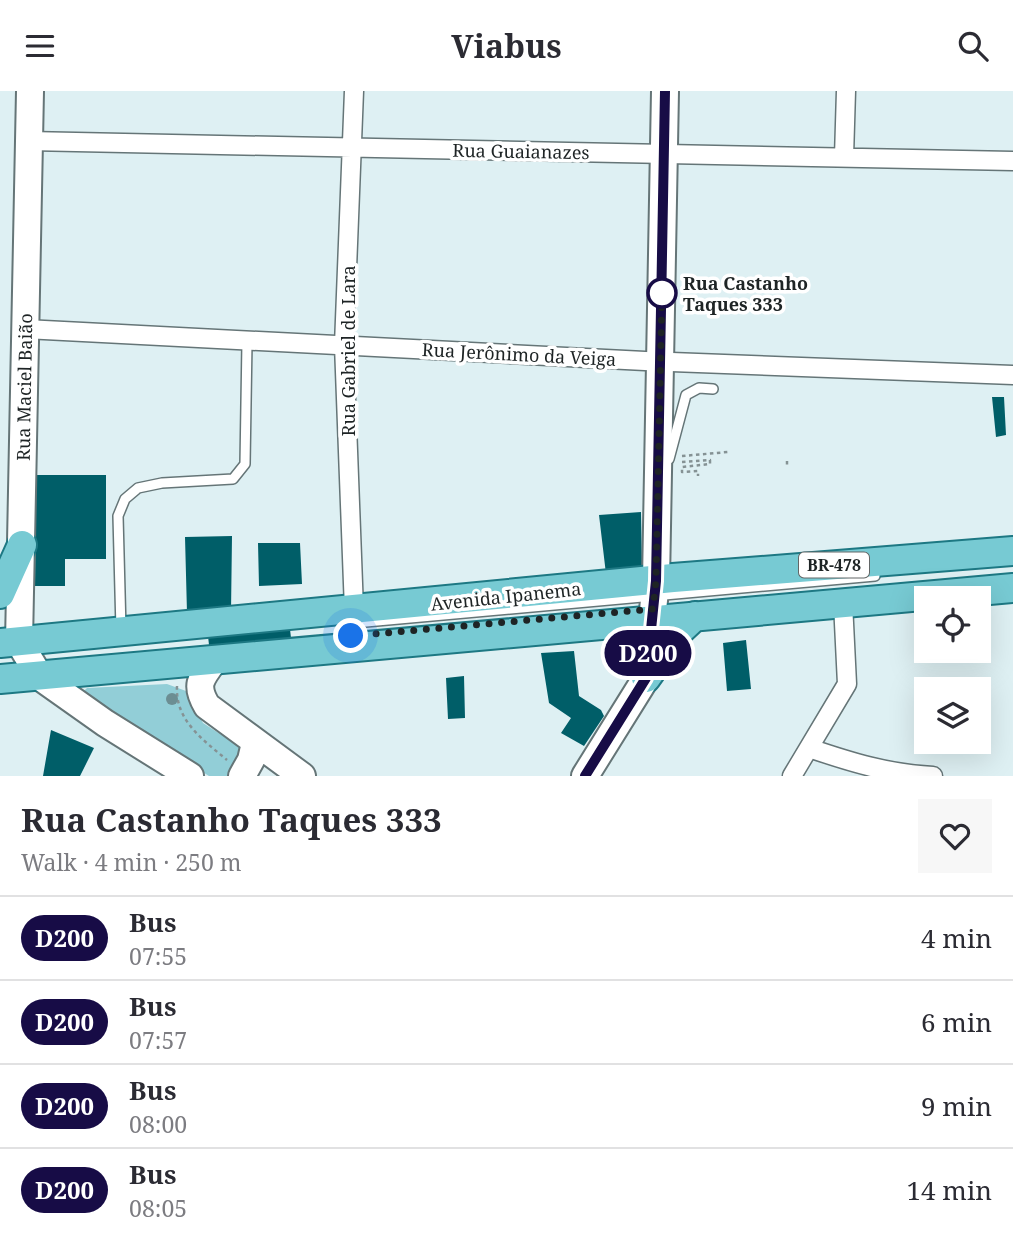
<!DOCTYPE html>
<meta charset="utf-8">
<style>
:root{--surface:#fff;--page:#f7f7f7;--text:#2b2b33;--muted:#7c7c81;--line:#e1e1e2}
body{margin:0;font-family:"Noto Serif",serif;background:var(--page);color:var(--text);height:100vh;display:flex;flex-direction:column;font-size:26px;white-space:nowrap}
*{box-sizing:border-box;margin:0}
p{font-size:23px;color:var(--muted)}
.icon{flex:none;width:38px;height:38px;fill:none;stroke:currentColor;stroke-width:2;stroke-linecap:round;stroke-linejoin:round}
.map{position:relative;height:685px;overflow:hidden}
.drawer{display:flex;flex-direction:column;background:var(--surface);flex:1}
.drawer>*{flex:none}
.badge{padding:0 14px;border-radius:23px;font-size:24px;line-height:46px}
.fabs{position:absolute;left:914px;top:495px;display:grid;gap:14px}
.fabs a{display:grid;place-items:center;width:77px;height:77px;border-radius:0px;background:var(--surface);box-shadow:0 7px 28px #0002;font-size:35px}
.you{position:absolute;width:35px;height:35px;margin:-18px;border:5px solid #fff;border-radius:50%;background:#1a73e8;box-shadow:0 0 0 10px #1a73e833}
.map>.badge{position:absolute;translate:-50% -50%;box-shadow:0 0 0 4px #fff}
.round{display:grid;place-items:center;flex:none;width:74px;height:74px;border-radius:0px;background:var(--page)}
.overview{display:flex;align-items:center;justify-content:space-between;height:119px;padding:0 21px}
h1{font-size:33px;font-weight:700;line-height:52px}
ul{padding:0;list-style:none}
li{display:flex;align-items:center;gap:21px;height:84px;padding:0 21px;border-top:2px solid var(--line)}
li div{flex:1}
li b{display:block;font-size:26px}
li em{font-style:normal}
li .badge{min-width:77px;font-weight:700;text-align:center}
header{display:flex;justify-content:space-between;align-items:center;height:91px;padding:0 21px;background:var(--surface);font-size:32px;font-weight:700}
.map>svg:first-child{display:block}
.green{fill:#92ced7}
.building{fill:#005e68}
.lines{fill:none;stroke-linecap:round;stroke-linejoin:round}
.service-casing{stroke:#657577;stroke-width:12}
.minor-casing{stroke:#657577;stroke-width:21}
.secondary-casing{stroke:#657577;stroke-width:30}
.primary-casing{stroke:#1d7883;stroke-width:32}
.path{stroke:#859294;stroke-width:2.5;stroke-dasharray:3.5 3.5;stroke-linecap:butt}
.service{stroke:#fff;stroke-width:9}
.minor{stroke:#fff;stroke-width:18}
.secondary{stroke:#fff;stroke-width:26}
.primary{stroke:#77cad3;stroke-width:28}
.tree{fill:#6c8e93}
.line-casing{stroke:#fff;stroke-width:16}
.line{stroke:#170c46;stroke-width:10}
.walk{stroke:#1e2425;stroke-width:7;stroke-dasharray:0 12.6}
.stop-dot{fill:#fff;stroke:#170c46;stroke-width:3.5}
.labels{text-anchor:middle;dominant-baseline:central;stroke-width:7;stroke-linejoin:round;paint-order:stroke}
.shield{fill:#fff;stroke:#626666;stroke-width:2}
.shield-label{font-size:16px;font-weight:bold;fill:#1e2425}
.street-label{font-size:18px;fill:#1e2425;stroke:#fff}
.stop-label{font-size:18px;font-weight:bold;fill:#1e2425;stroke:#fff;text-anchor:start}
</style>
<header><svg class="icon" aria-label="menu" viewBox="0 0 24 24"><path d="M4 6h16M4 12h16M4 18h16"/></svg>Viabus<svg class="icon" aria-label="search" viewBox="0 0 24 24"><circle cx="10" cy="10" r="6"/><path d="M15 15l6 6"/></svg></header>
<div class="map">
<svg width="1013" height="685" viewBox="0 0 1013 685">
<rect width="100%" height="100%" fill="#def0f3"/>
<path class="green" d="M167,593L186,600L203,632L245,659L234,685H209L84,605L83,601L87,597Z"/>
<path class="building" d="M992,306H1004L1006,344L996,346Z
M36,384H106V468H65V495H35Z
M641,421L642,476L639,479L606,483L599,424Z
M232,445L231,521L187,522L185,446Z
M258,452H300L302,493L259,495Z
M290,538L291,547L209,554L208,545Z
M746,549L751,598L727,600L723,552Z
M574,560L579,605L601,619L604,625L584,655L561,642L571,627L549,612L541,562Z
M464,585L465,627L448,628L446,587Z
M51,639L94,657L80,685H43Z"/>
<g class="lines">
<defs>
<path id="service" d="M669,368L686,304L699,297L713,298
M366,531L875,485
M121,539L118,425L125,408L138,397L162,392L233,388L245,373L247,251"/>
<path id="minor" d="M354,0L344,254L354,519
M28,50L1013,70
M844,66L846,0
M25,238L645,270L1013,284
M809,657C850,671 889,683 933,685
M792,685L847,593L843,512"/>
<path id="secondary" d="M30,0L19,551L40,586L105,632L190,685
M213,571C200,588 195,595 207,615L302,685
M242,685L251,669L255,652
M585,685L646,587L656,490L665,0"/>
<path id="primary" d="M0,503L22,454
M0,552L673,487L1013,460
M646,587L680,539L695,525
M0,588L1013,497"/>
</defs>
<use href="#service" class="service-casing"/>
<use href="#minor" class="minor-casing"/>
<use href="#secondary" class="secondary-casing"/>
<use href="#primary" class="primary-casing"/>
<path class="path" d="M682,365L728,361
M787,370V377
M682,371L710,369V373L682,376V381L698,380V385
M177,595C175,629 202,648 227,669"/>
<use href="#service" class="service"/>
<use href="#minor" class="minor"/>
<use href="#secondary" class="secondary"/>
<use href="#primary" class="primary"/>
</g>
<circle class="tree" cx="172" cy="608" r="6"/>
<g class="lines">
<defs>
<path id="line" d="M585,685L646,587L656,490L665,0"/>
</defs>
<use href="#line" class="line-casing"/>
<use href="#line" class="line"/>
<path class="walk" d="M351,545L653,518L656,490L662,202"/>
</g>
<circle class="stop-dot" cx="662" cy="202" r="14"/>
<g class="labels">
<rect class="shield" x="799" y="461.5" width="70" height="25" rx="5"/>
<g class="shield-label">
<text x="834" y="474">BR-478</text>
</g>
<g class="street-label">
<text transform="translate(521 60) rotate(1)">Rua Guaianazes</text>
<text transform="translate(348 260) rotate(-90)">Rua Gabriel de Lara</text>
<text transform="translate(519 263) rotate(3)">Rua Jerônimo da Veiga</text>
<text transform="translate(24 296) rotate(-89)">Rua Maciel Baião</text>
<text transform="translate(506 505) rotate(-6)">Avenida Ipanema</text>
</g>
<g class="stop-label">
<text x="683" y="192">Rua Castanho<tspan x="683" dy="21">Taques 333</tspan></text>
</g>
</g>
</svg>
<div class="fabs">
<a><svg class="icon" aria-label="locate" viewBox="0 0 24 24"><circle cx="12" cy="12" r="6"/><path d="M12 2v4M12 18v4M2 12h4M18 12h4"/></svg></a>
<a><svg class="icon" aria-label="layers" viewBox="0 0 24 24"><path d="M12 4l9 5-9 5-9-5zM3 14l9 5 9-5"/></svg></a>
</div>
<div class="you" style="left:351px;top:545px"></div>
<b class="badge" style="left:648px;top:562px;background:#170c46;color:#fff">D200</b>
</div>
<section class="drawer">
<div class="overview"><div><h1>Rua Castanho Taques 333</h1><p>Walk · 4 min · 250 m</p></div><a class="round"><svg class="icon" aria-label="heart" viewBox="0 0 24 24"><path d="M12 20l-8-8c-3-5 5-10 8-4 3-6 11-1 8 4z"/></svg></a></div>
<ul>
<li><span class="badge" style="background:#170c46;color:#fff">D200</span><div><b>Bus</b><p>07:55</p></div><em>4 min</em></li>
<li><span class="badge" style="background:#170c46;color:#fff">D200</span><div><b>Bus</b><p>07:57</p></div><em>6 min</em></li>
<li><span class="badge" style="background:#170c46;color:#fff">D200</span><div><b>Bus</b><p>08:00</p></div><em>9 min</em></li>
<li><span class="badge" style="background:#170c46;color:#fff">D200</span><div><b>Bus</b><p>08:05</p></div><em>14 min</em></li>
</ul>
</section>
